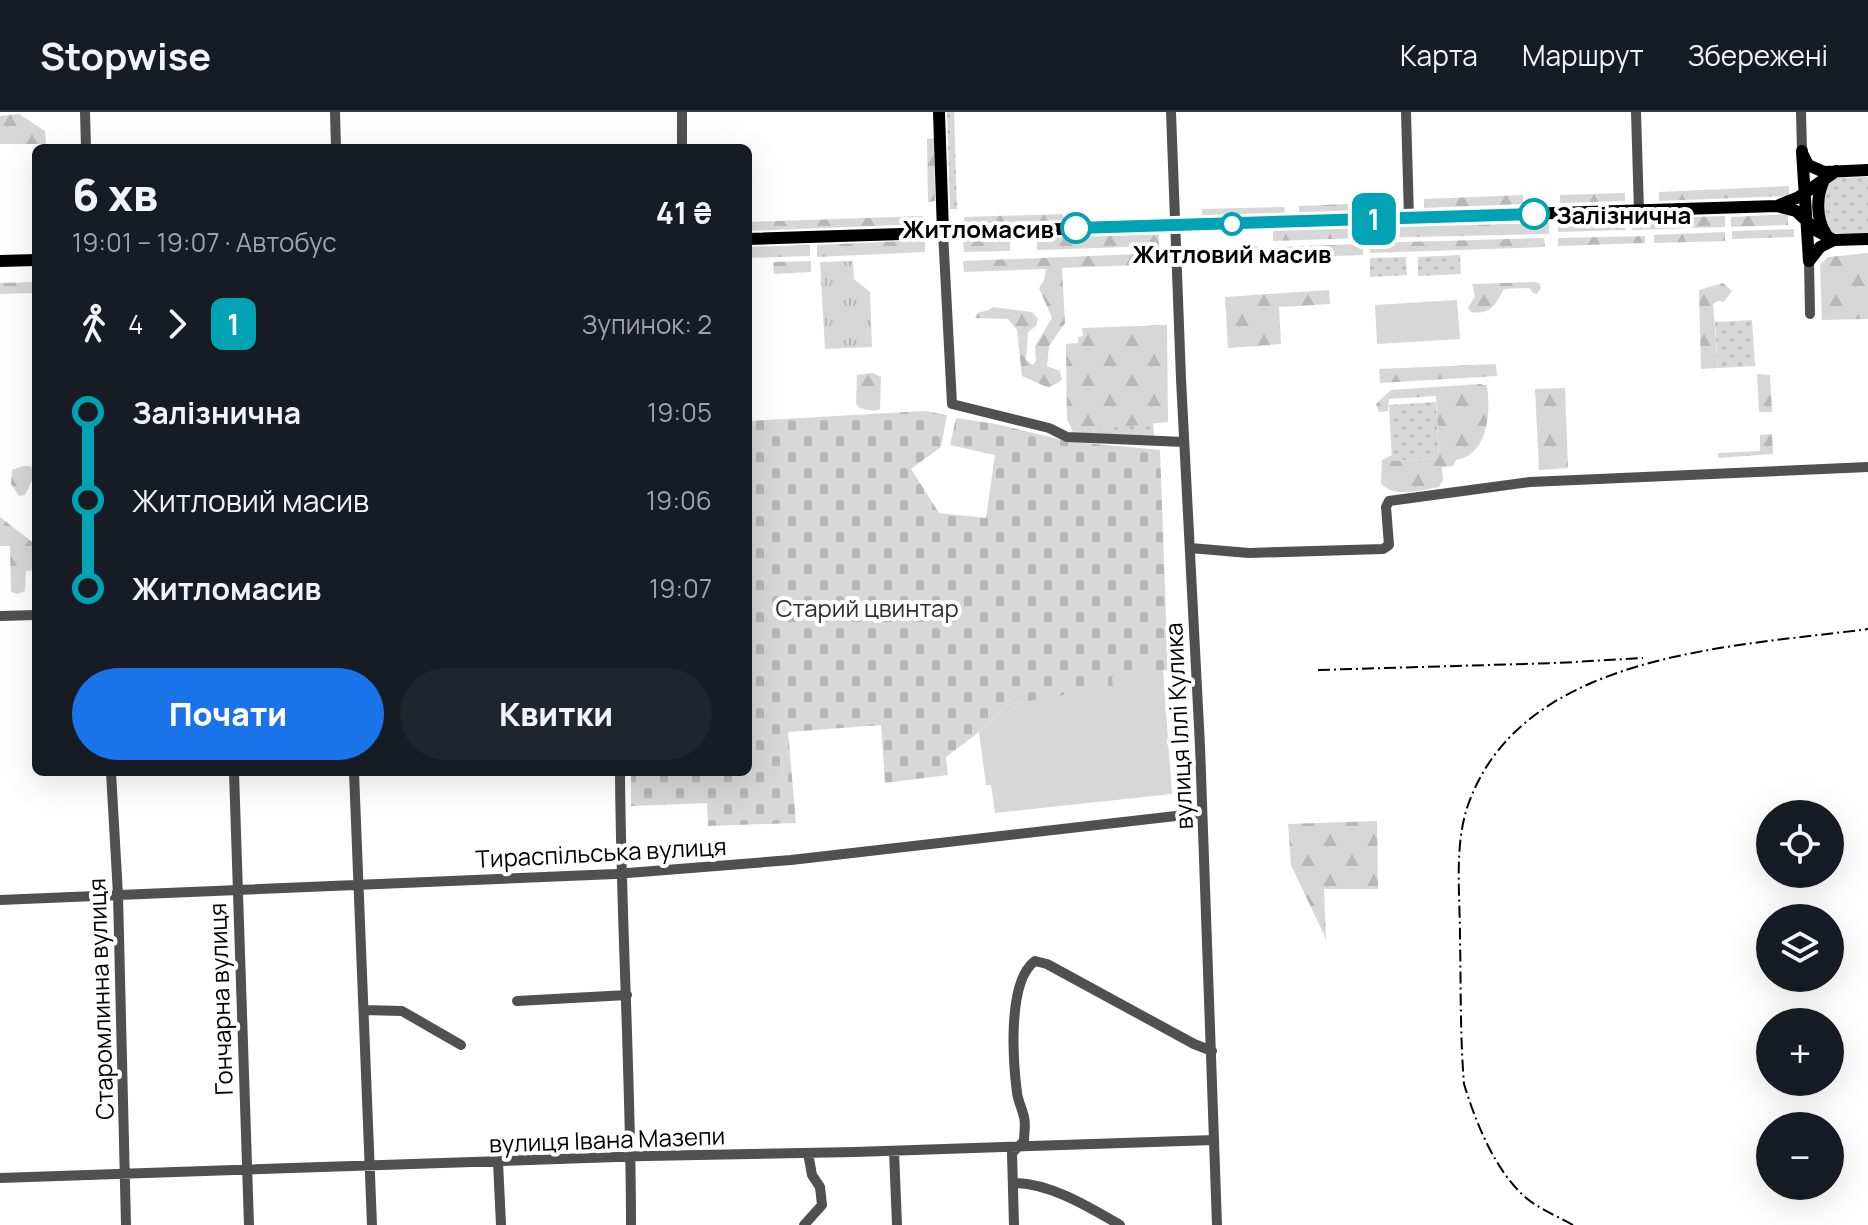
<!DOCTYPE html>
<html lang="uk">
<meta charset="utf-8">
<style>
:root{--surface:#171b24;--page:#20242c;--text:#f1f3f6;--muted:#9ea1a6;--line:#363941;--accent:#1a73e8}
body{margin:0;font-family:Manrope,sans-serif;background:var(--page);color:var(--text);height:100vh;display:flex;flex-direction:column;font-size:30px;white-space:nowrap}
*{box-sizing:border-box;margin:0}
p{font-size:26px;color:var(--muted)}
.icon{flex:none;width:44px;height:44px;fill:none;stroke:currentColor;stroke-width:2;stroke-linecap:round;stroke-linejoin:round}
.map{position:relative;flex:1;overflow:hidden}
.side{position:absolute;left:32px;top:32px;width:720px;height:632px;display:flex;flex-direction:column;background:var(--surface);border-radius:12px;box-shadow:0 8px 32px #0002}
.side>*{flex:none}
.badge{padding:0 16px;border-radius:12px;font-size:28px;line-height:52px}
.buttons{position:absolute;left:1756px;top:688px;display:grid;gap:16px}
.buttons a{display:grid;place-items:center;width:88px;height:88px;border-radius:50%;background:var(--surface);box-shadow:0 8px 32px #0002;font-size:40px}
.map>.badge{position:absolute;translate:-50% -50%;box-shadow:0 0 0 4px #fff}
.legs{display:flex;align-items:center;gap:12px;height:88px;padding:0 40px;font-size:26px}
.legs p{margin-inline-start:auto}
.overview{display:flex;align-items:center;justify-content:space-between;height:136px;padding:0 40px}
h1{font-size:44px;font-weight:800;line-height:60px}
.cta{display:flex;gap:16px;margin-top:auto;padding:16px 40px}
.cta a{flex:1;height:92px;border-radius:48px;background:var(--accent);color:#fff;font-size:32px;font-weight:800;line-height:92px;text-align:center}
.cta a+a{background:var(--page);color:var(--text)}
ul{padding:0 40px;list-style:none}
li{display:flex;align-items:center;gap:28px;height:88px;font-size:30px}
li i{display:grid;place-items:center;width:12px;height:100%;margin:0 10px;background:currentColor}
li i::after{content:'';width:20px;height:20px;margin:-10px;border:6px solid;border-radius:50%;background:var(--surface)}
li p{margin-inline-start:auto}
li:first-child i{background:linear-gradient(#0000 50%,currentColor 0)}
li:last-child i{background:linear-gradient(currentColor 50%,#0000 0)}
header{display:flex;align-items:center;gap:48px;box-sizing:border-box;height:112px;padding:0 40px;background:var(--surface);border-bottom:2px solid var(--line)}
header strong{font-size:38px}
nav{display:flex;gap:44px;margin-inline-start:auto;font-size:28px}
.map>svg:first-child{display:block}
.grass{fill:url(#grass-dots)}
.forest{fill:url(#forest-firs)}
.cemetery{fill:url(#cemetery-stones)}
.park{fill:url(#park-tufts)}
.garden{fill:#d7d7d7}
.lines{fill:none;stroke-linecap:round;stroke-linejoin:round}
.minor{stroke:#505050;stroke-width:10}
.major{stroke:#000;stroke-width:12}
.rail{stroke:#000;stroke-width:2;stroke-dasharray:12 4 2 4;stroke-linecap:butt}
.line-1-casing{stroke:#fff;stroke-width:18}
.line-1{stroke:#00a3b4;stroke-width:12}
.stop-1-dot{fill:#fff;stroke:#00a3b4;stroke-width:4}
.labels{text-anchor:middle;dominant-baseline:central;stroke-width:8;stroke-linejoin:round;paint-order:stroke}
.stop-label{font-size:24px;font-weight:bold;fill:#000;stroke:#fff;text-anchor:start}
.park-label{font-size:24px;fill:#2e2e2e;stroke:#fff}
.street-label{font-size:24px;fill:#000;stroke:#fff}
</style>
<header>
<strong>Stopwise</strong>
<nav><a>Карта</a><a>Маршрут</a><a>Збережені</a></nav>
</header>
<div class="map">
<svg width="1868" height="1113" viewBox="0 0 1868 1113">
<defs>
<pattern id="grass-dots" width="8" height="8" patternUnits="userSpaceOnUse" patternTransform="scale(2)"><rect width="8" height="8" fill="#d7d7d7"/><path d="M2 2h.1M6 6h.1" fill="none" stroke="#b7b7b7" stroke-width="1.8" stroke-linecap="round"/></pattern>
<pattern id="forest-firs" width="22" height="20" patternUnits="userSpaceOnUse" patternTransform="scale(2)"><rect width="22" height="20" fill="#d7d7d7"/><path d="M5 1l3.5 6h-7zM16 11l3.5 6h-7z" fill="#b7b7b7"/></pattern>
<pattern id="cemetery-stones" width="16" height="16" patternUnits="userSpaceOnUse" patternTransform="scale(2)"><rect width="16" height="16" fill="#d7d7d7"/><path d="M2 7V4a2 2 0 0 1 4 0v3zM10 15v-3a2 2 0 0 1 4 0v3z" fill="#b7b7b7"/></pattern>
<pattern id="park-tufts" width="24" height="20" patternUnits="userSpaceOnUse" patternTransform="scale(2)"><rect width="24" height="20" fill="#d7d7d7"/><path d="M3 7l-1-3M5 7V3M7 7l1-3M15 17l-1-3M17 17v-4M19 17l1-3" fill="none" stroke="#b7b7b7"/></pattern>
</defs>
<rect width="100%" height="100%" fill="#fff"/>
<path class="grass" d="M947,0H954L957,97H950Z
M1868,65V122L1831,121L1824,110V75L1834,66Z
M1460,143L1461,162L1418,164V145Z
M1406,145L1407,163L1370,165V146Z
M1752,208L1755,254L1718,256L1715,210Z
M1436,290L1439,346L1392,349L1389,293Z
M1153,310L1154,326L1073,320Z"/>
<path class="forest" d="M19,2L45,19L46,32H0V4Z
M934,26L935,89L928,90L927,27Z
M1789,74V84L1659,89V80Z
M1625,81V89L1560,91V83Z
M1523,83V92L1424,96V87Z
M1396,90L1397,98L1299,102V94Z
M1284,95L1285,102L1202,104V97Z
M1063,102L1064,108L964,112V105Z
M1788,102V113L1731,115V105Z
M923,104V112L748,119V110Z
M1725,104V115L1632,118L1631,107Z
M1624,108L1625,118L1558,120L1557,110Z
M1549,111V122L1369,126V115Z
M1362,115V126L1273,129V118Z
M1794,117V125L1732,127V119Z
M1725,120V129L1654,131V123Z
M1159,122V134L1037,138V126Z
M1645,124V131L1558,134V126Z
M1544,126L1545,135L1370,141V131Z
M1010,127V139L964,140L963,128Z
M925,128V140L817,145V133Z
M1363,132V143L1274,146V135Z
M810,133V144L748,146V135Z
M1264,134V146L1193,149V136Z
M1163,141V152L1062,156L1065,211L1049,234L1047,254L1060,259L1062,268L1049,276L1022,264L1017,218L1008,207L975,206L977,201L989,198L993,195L1032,200L1038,207L1036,214L1028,220L1026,248L1033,253L1036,249L1035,234L1052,206L1039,176L1044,168L1046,157L964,160L963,149Z
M1868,141V207L1822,208L1820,153L1828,145Z
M811,149V160L774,162L773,150Z
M36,170V181L0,182V171Z
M1533,170L1539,171L1541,176L1537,182L1533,181L1529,176L1504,177C1495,193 1491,203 1471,200L1468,196L1475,184L1472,172Z
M1723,171L1732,179L1724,190L1718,189L1713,192L1718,256L1701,257L1699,178Z
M1329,178L1330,192L1279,195L1281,232L1228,236L1225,185Z
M1167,213L1168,310L1073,320L1067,307L1066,232L1078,231V225L1083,224L1082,216Z
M1496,252L1497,264L1380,271L1379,257Z
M873,261L881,265L880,297L874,299L859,296L856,291L857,263Z
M1757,262L1770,263L1772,300H1759Z
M1480,272L1487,274C1491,301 1488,343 1456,348L1453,354L1442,355L1443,368L1439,375C1421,378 1394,387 1381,371L1382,348L1392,343V349L1439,346L1436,284L1389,287L1388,299L1379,300L1376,292L1391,278Z
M1565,276L1568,356L1539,358L1535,277Z
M1772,322L1773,342L1718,346V341L1760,339V323Z
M23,354H31L34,364L25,383L19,384L11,372L12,358Z
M0,405L36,433V458L26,459L25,479L17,482L11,480L10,434H0Z
M1377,709L1378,777H1324L1326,827L1291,753L1288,712Z"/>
<path class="cemetery" d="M924,299L947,303L941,335L911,357L939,401L986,406L995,343L950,333L956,306L996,312L1066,329L1160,338L1168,558L1113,565L1114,576L1006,593L979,620L946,645L948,663L885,671L881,613L788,620L796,711L708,714L707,691L631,694V660H748V309Z"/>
<path class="park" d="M853,149L854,167L870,180L872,235L825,237L820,150Z"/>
<path class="garden" d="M1457,188L1460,227L1377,232L1375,193Z
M1163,558L1172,682L995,701L991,673H986L979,620L1006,593L1064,583V578L1074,576L1075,581L1113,576L1112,565Z"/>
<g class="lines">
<path class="minor" d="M85,0L86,36
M335,0L336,36
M682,0V36
M1171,0L1181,267L1200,634L1217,1113
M1406,0L1409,106
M1636,0L1639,99
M1801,0L1802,39
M943,120L952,292L1049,316L1067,325L1184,330
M1809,149L1810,202
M1190,436L1249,441L1383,437L1389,433L1386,395L1389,389L1530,370L1868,355
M0,504L36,503
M111,660L118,783L126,1113
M234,660L249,1113
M354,660L372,1113
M620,660C621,811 631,962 631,1113
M0,788L615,762L791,748L1202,701
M517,889L627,883
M364,898L402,899L461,933
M894,1039L897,1113
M498,1050L501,1113
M0,1066L646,1044L855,1040L1214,1028
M1014,1071C1050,1071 1089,1095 1120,1113
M804,1113L822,1093L820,1075L812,1063L808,1041
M1014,1113L1012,1041L1024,1029C1024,1021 1026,1012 1024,1005C1022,996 1018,989 1017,981C1013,949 1007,869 1035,849L1047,852L1194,932L1212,939"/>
<path class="major" d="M939,0L943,120
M1802,39L1809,149
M1803,43L1808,53L1824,60L1868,58
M1824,68C1816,84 1816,107 1826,122
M1777,94L1796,99L1817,119L1834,128L1868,127
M748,127L1777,94L1799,85L1836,59
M0,149L36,148
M1809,149L1820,135L1834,128"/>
<path class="rail" d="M1318,558L1557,551L1643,546
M1573,1113C1557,1104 1537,1096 1524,1084C1494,1057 1475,1008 1464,972C1460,923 1461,874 1460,826C1460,783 1454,733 1468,693C1522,540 1733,535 1868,517"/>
</g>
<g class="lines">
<defs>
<path id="line-1" d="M1076,116L1534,102"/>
</defs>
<use href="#line-1" class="line-1-casing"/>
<use href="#line-1" class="line-1"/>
</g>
<g class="stop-1-dot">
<circle cx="1534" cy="102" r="14"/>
<circle cx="1232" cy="112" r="10"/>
<circle cx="1076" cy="116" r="14"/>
</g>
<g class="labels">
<g class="stop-label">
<text x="1556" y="102">Залізнична</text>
<text x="1054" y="116" text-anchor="end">Житломасив</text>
<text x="1232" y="141" text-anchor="middle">Житловий масив</text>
</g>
<g class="park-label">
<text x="867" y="495">Старий цвинтар</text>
</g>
<g class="street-label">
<text transform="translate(1178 614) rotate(-93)">вулиця Іллі Кулика</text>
<text transform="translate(601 740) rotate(-3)">Тираспільська вулиця</text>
<text transform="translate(100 887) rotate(-92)">Старомлинна вулиця</text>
<text transform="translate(220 887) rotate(-92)">Гончарна вулиця</text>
<text transform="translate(607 1027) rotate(-2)">вулиця Івана Мазепи</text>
</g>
</g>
</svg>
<div class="buttons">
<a><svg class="icon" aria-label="locate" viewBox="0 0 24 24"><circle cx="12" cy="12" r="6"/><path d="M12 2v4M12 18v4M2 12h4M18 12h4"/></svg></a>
<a><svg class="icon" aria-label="layers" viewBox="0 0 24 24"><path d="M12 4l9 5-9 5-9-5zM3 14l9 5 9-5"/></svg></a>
<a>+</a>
<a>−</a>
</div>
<b class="badge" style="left:1374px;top:107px;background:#00a3b4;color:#fff">1</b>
<section class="side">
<div class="overview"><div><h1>6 хв</h1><p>19:01 – 19:07 · Автобус</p></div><b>41 ₴</b></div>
<div class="legs"><svg class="icon" aria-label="walk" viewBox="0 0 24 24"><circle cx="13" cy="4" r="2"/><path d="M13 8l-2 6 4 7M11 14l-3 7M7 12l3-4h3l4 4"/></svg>4<svg class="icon" aria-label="forward" viewBox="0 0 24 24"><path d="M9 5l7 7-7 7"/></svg><b class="badge" style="background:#00a3b4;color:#fff">1</b><p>Зупинок: 2</p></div>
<ul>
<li><i style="color:#00a3b4"></i><b>Залізнична</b><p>19:05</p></li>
<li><i style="color:#00a3b4"></i><span>Житловий масив</span><p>19:06</p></li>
<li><i style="color:#00a3b4"></i><b>Житломасив</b><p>19:07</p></li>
</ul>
<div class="cta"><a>Почати</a><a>Квитки</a></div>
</section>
</div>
